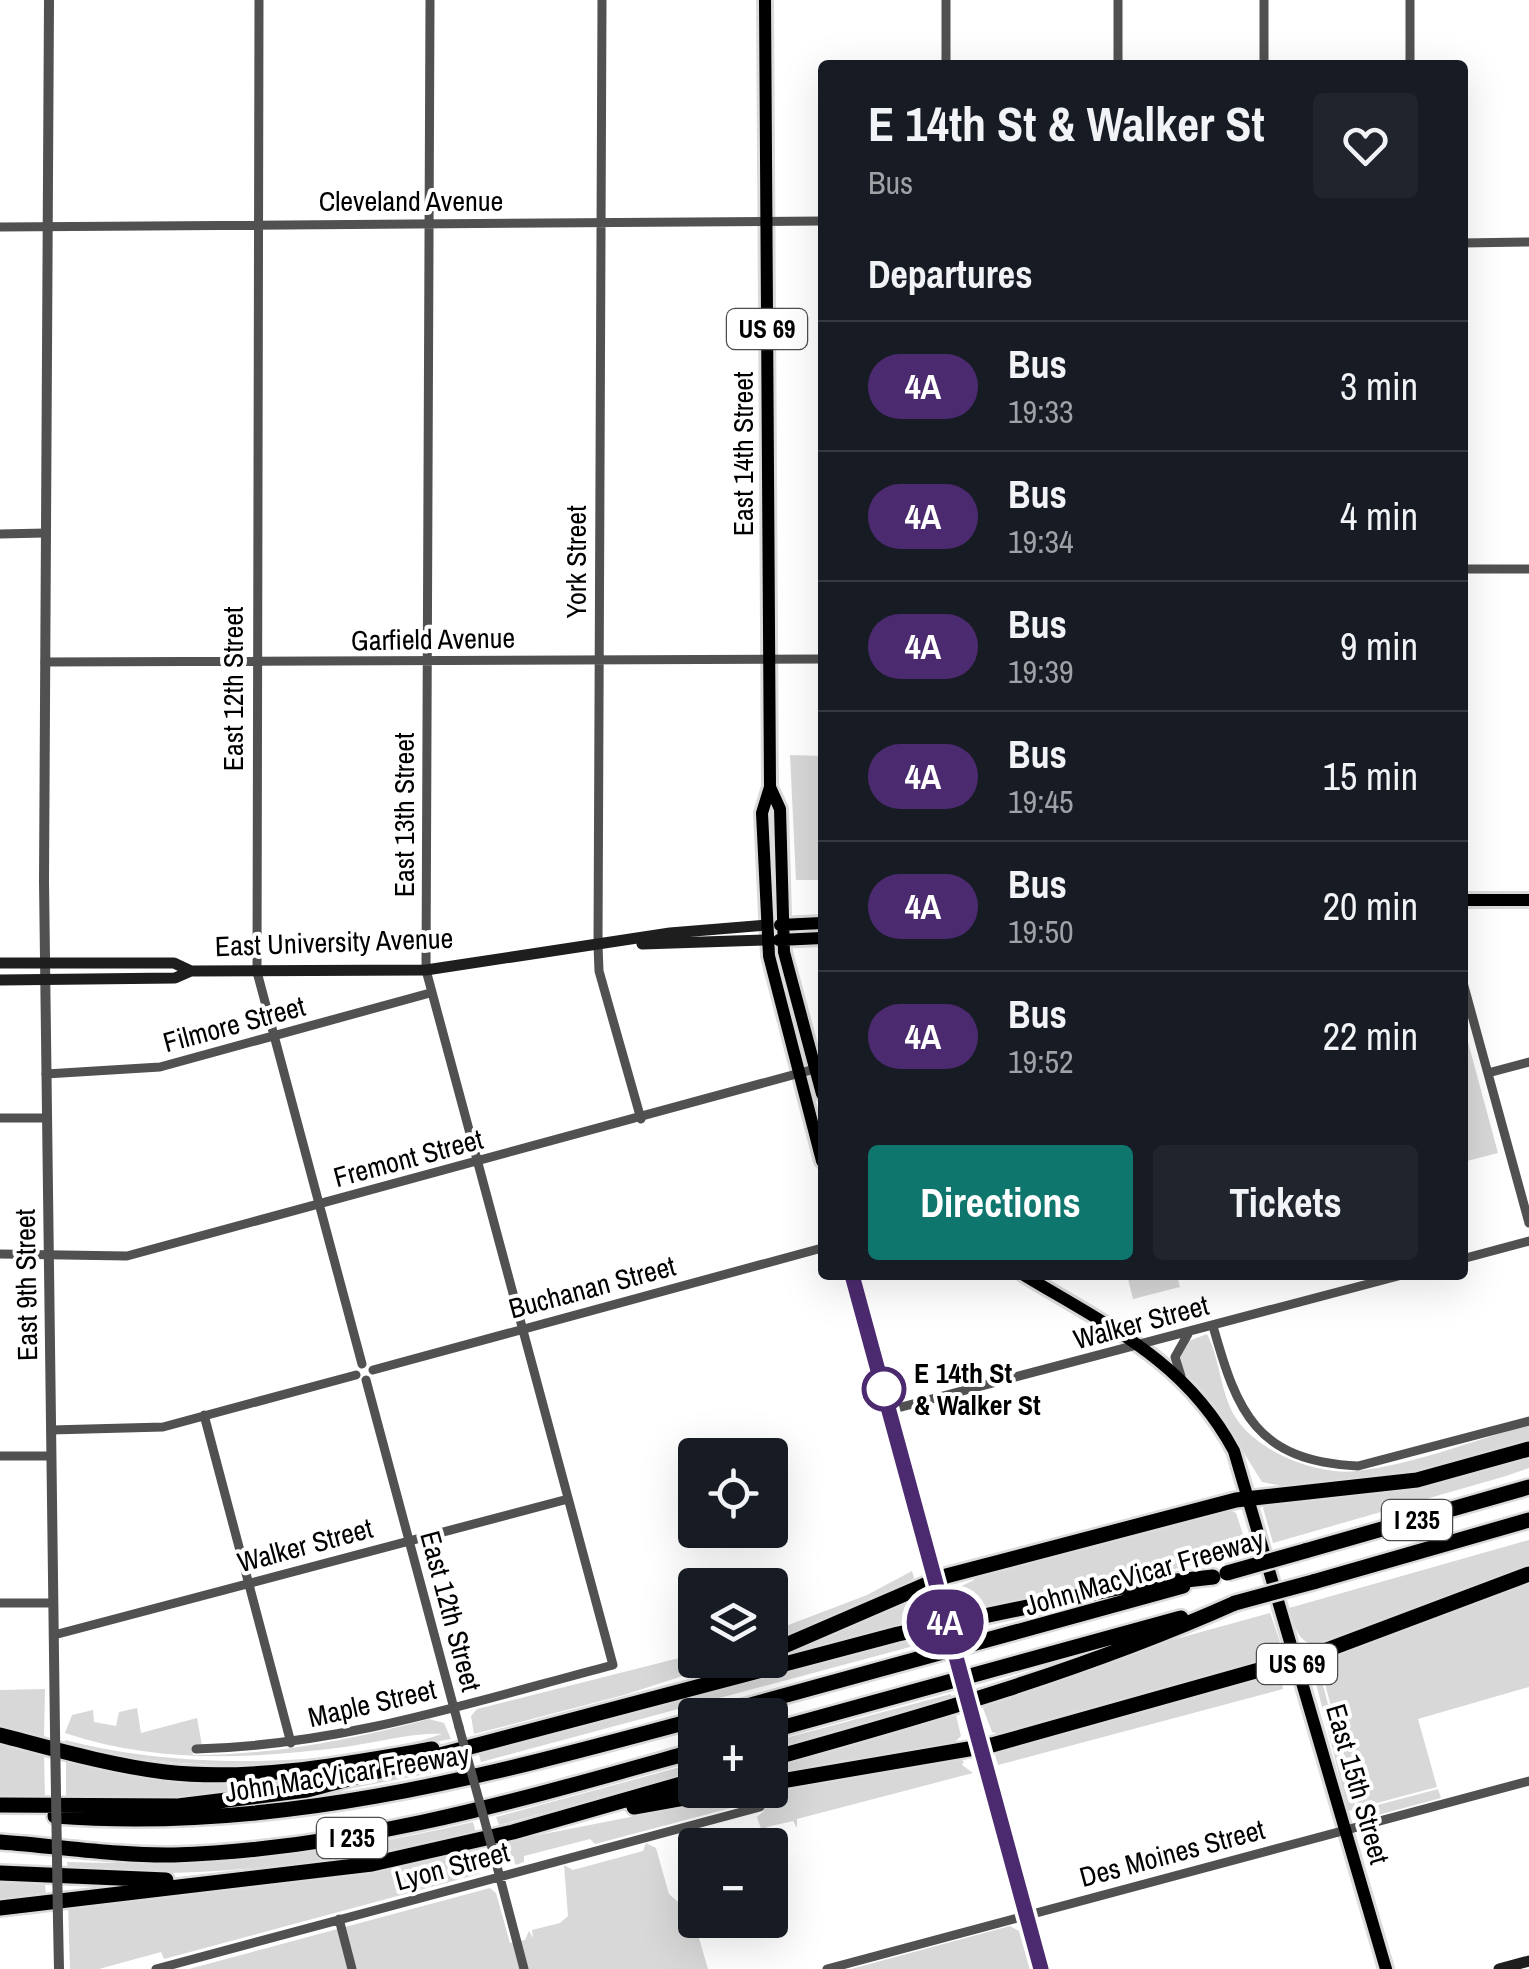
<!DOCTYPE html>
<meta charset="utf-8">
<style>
:root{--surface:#171b24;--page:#20242c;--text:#f1f3f6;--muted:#9ea1a6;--line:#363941;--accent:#0f766e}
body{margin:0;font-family:"Archivo Narrow",sans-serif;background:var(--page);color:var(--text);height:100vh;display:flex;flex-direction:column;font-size:38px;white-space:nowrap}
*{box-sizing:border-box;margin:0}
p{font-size:32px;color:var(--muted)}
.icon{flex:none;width:55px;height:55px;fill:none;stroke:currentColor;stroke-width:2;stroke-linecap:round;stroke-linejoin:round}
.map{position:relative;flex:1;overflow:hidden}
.drawer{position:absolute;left:818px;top:60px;width:650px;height:1220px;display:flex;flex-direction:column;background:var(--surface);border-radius:10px;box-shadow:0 10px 40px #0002}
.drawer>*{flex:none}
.badge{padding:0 20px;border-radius:32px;font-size:35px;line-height:65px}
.tools{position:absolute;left:678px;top:1438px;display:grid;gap:20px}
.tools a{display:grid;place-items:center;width:110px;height:110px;border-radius:10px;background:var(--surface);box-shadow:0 10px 40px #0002;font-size:50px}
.map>.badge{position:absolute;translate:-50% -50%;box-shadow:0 0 0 5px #fff}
h2{padding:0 50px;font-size:38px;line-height:90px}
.round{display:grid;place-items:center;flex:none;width:105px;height:105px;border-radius:10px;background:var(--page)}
.overview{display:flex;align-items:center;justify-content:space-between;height:170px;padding:0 50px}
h1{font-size:48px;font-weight:800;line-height:75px}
.primary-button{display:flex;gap:20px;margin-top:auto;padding:20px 50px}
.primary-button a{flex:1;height:115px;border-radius:10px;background:var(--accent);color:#fff;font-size:40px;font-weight:800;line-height:115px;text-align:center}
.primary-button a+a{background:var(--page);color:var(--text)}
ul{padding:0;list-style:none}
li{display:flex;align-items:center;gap:30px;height:130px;padding:0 50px;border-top:2px solid var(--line)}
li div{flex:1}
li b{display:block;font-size:38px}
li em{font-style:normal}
li .badge{min-width:110px;font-weight:700;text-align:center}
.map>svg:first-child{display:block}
.green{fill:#d8d8d8}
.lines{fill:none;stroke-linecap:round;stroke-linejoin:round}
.primary-casing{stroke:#dbdbdb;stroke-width:18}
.motorway-casing{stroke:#dbdbdb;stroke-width:20}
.minor{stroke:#515151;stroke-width:9}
.tertiary{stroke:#515151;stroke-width:10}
.secondary{stroke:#1e1e1e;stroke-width:11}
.primary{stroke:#000;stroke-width:12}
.motorway{stroke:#000;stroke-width:15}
.primary-bridge-casing{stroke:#dbdbdb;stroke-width:18;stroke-linecap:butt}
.motorway-bridge-casing{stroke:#dbdbdb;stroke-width:20;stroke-linecap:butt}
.minor-bridge{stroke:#515151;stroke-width:9}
.tertiary-bridge{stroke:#515151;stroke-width:10}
.primary-bridge{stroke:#000;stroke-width:12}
.motorway-bridge{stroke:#000;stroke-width:15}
.line-casing{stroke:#fff;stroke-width:22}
.line{stroke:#4c2a6f;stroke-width:15}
.stop-dot{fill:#fff;stroke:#4c2a6f;stroke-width:5}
.labels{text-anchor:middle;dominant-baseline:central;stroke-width:8;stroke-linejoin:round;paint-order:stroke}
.shield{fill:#fff;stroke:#4c4c4c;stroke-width:2.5}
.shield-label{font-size:25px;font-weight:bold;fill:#000}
.street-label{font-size:28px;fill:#000;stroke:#fff}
.stop-label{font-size:28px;font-weight:bold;fill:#000;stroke:#fff;text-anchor:start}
</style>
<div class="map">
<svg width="1529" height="1969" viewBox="0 0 1529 1969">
<rect width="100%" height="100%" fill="#fff"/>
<path class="green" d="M790,755L822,756V880H796Z
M1462,1020L1498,1153L1463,1162H1462Z
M1127,1275H1177L1180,1287L1133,1299Z
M1207,1334C1220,1359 1220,1390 1234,1415C1255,1451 1316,1476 1356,1471C1414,1465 1474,1440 1529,1425V1441C1464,1464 1329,1499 1262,1482L1219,1413L1184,1372L1179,1357L1186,1342Z
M1529,1455V1468L1506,1476L1273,1543L1263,1508L1270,1502L1413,1487Z
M1228,1509L1236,1513L1248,1550L1171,1570L957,1614L953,1590L974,1580L973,1576Z
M1529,1540V1567L1318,1646C1297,1643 1294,1625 1289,1608Z
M912,1571L914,1578L908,1583L770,1644V1632L867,1595Z
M1529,1581V1687L1418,1719L1437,1787L1358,1808L1320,1665L1326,1658Z
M921,1593L930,1619L760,1663L770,1660Z
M1270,1613L1280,1641L1268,1661L1002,1735L992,1732L981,1703L1172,1640Z
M933,1631L936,1640L481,1762L478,1751Z
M695,1654V1660H732L624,1695L474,1734L471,1716L477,1709Z
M1275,1672L1281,1682L1273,1686L1282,1684L1283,1689L998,1765L994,1751Z
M1320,1674L1356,1809L1348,1811L1315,1679Z
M45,1689L44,1738L0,1729V1690Z
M951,1694L952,1699L770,1753V1742Z
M137,1708L141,1733L197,1718L202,1745L193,1746V1755C274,1755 351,1740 429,1719L444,1723L451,1739C311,1766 207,1778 66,1745L65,1740C173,1769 336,1769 442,1734C414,1732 375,1743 345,1747C249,1759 159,1764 65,1733L72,1715L93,1710L94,1722L116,1726L119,1712Z
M955,1711L961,1736L953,1744L770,1776V1766Z
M0,1741L44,1752L45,1799L0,1796Z
M456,1758L458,1768L295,1799V1797Z
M955,1758L964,1761L962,1765L973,1773L797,1819V1828L793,1821L767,1827L763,1835L757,1817L764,1811L761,1800L595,1844L590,1839L524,1856V1862L516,1865L503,1842L814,1781Z
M66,1759L167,1778L374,1766C273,1793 171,1803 66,1799Z
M695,1763V1773L499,1825L496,1817Z
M1438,1789L1441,1798L1363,1819L1359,1810Z
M473,1822L476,1833C340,1862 207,1880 68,1871L67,1862C206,1867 338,1854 473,1822Z
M646,1843L656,1848L669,1894L692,1914L708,1969H189L490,1888L496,1893L510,1943L525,1940L529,1931L533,1938L532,1930L560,1923L568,1916L564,1865L573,1870L643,1851Z
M480,1849L483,1862L479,1874L164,1959L161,1952L99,1969H70L68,1904L331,1877Z
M0,1879L45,1882L46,1895L0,1900Z
M1010,1926L1019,1931L1030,1969H851Z"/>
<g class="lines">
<defs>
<path id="primary" d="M765,0L770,787L762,813L769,956L822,1161
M770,787L780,809L784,952L822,1094
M1462,900H1529
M780,925L822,923
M779,940L822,938
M853,1275L941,1605
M1024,1275C1108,1326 1186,1361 1234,1451L1386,1969
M973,1722L1041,1969"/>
<path id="motorway" d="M1305,1551L1529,1487
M1313,1582L1529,1520
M770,1652L946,1576L1236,1500L1417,1480L1529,1449
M721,1672L751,1660
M714,1715L1183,1586
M770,1731L1181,1618
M0,1735C54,1749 109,1765 165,1772C253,1782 346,1764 432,1749
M770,1759C928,1715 1085,1670 1235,1603
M770,1783L992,1745L1316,1654L1529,1574
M0,1805L178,1806L307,1790L898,1634L1123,1587L1213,1577
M634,1807L729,1790
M55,1816C277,1833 483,1777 695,1720
M0,1842C57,1846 117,1856 174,1855C355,1849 523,1799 695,1751
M0,1873L166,1880
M0,1908L372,1864L513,1832L695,1780"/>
</defs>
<use href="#primary" class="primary-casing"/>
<use href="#motorway" class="motorway-casing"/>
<path class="minor" d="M259,0L257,972L362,1364
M602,0L598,945L599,971L641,1119
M1410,0V65
M946,65V0
M1118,65V0
M1264,65V0
M0,227L822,221
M1462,243L1529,242
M0,534L45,533
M1462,569H1529
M45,662L822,659
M1462,979L1529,1223
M1488,1073L1529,1062
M46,1074L160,1067L430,993
M0,1118H46
M0,1254L127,1256L822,1067
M1462,1259L1529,1241
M1213,1326C1237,1412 1256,1461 1358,1466L1529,1421
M373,1370L822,1248
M1181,1376L1175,1357L1188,1334
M366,1380L459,1727
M890,1410L1402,1275
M204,1415L291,1743
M51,1430L163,1427L356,1375
M0,1456H51
M0,1603H53
M54,1635L568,1499
M196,1749C343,1745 472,1702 613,1665L426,970L430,0
M494,1855L524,1969
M339,1919L352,1969
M156,1969L760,1807
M827,1969L1529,1781"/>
<path class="tertiary" d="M49,0L44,881L55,1732
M58,1921L59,1969"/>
<path class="secondary" d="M642,944L767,940
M0,963H174L191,971L426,970L670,933L766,925
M0,980L175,978L191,971
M1499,1969L1529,1961"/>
<use href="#primary" class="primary"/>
<use href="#motorway" class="motorway"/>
<defs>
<path id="primary-bridge" d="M941,1605L973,1722"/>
<path id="motorway-bridge" d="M1227,1573L1305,1551
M1235,1603L1313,1582"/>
</defs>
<use href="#primary-bridge" class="primary-bridge-casing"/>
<use href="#motorway-bridge" class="motorway-bridge-casing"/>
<path class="minor-bridge" d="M459,1727L494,1855"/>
<path class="tertiary-bridge" d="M55,1732L58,1921"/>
<use href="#primary-bridge" class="primary-bridge"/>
<use href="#motorway-bridge" class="motorway-bridge"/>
</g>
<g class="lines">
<defs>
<path id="line" d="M852,1275L1041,1969"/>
</defs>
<use href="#line" class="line-casing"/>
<use href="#line" class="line"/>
</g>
<circle class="stop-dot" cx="884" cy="1389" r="20"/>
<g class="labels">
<g class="shield">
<rect x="727" y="309" width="80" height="40" rx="8"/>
<rect x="1382" y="1500" width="70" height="40" rx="8"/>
<rect x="1257" y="1644" width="80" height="40" rx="8"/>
<rect x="317" y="1818" width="70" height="40" rx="8"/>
</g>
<g class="shield-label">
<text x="767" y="329">US 69</text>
<text x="1417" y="1520">I 235</text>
<text x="1297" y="1664">US 69</text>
<text x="352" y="1838">I 235</text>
</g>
<g class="street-label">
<text x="411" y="201">Cleveland Avenue</text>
<text transform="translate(743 454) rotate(-90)">East 14th Street</text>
<text transform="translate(576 562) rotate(-90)">York Street</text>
<text transform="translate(433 639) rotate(-1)">Garfield Avenue</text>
<text transform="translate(233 689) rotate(-90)">East 12th Street</text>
<text transform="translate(404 815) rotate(-90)">East 13th Street</text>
<text transform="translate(334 942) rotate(-2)">East University Avenue</text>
<text transform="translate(234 1024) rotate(-15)">Filmore Street</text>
<text transform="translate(408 1158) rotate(-15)">Fremont Street</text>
<text transform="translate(26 1285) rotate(-91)">East 9th Street</text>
<text transform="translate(592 1287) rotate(-15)">Buchanan Street</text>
<text transform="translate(1141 1322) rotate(-15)">Walker Street</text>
<text transform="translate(305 1545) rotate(-15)">Walker Street</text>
<text transform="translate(1144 1572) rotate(-16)">John MacVicar Freeway</text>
<text transform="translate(451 1611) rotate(75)">East 12th Street</text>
<text transform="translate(372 1703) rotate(-13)">Maple Street</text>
<text transform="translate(347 1773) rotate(-9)">John MacVicar Freeway</text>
<text transform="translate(1358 1784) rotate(74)">East 15th Street</text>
<text transform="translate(1172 1853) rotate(-15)">Des Moines Street</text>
<text transform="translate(452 1866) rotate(-15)">Lyon Street</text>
</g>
<g class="stop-label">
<text x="914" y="1373">E 14th St<tspan x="914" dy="32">&amp; Walker St</tspan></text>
</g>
</g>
</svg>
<div class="tools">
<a><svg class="icon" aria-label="locate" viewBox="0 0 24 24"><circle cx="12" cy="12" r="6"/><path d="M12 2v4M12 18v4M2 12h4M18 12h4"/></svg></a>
<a><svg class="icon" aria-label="layers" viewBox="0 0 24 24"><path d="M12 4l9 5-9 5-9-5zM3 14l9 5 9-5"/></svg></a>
<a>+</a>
<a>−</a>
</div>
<b class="badge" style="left:945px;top:1622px;background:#4c2a6f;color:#fff">4A</b>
<section class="drawer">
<div class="overview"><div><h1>E 14th St &amp; Walker St</h1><p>Bus</p></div><a class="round"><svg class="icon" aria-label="heart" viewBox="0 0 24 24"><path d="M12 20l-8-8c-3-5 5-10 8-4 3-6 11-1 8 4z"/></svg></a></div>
<h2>Departures</h2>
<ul>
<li><span class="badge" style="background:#4c2a6f;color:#fff">4A</span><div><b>Bus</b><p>19:33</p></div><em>3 min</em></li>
<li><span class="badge" style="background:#4c2a6f;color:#fff">4A</span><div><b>Bus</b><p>19:34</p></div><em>4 min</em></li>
<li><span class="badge" style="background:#4c2a6f;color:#fff">4A</span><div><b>Bus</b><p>19:39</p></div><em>9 min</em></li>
<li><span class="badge" style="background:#4c2a6f;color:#fff">4A</span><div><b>Bus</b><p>19:45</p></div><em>15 min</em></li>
<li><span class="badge" style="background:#4c2a6f;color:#fff">4A</span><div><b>Bus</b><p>19:50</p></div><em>20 min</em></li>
<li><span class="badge" style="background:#4c2a6f;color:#fff">4A</span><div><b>Bus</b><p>19:52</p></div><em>22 min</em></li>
</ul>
<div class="primary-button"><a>Directions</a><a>Tickets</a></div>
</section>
</div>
